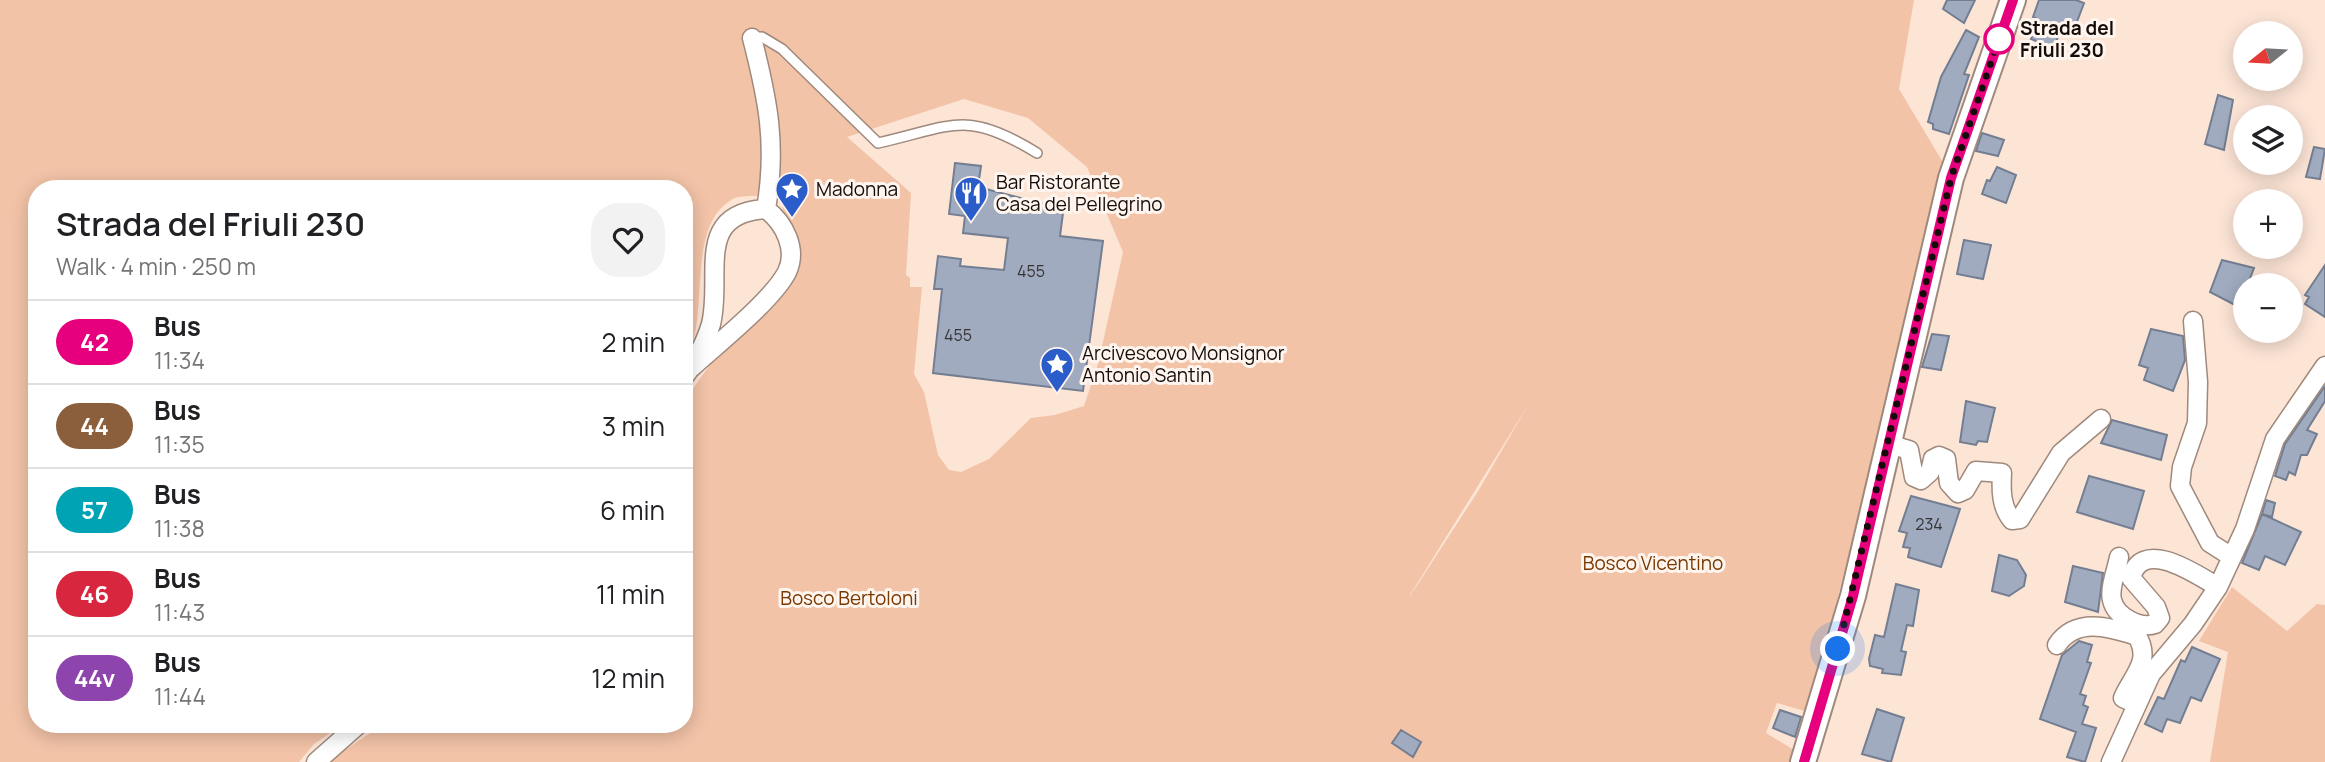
<!DOCTYPE html>
<meta charset="utf-8">
<style>
:root{--surface:#fff;--page:#f2f2f2;--text:#202124;--muted:#757577;--line:#e0e0e0}
body{margin:0;font-family:Manrope,sans-serif;background:var(--page);color:var(--text);height:100vh;display:flex;flex-direction:column;font-size:26px;white-space:nowrap}
*{box-sizing:border-box;margin:0}
p{font-size:23px;color:var(--muted)}
.icon{flex:none;width:38px;height:38px;fill:none;stroke:currentColor;stroke-width:2;stroke-linecap:round;stroke-linejoin:round}
.map{position:relative;flex:1;overflow:hidden}
.sheet{position:absolute;left:28px;top:180px;width:665px;height:553px;display:flex;flex-direction:column;background:var(--surface);border-radius:28px;box-shadow:0 4px 18px #0003}
.sheet>*{flex:none}
.badge{padding:0 14px;border-radius:23px;font-size:24px;line-height:46px}
.needle{width:46px;rotate:252deg}
.fabs{position:absolute;left:2233px;top:21px;display:grid;gap:14px}
.fabs a{display:grid;place-items:center;width:70px;height:70px;border-radius:50%;background:var(--surface);box-shadow:0 4px 18px #0003;font-size:35px}
.you{position:absolute;width:35px;height:35px;margin:-18px;border:5px solid #fff;border-radius:50%;background:#1a73e8;box-shadow:0 0 0 10px #1a73e833}
.map>.badge{position:absolute;translate:-50% -50%;box-shadow:0 0 0 4px #fff}
.round{display:grid;place-items:center;flex:none;width:74px;height:74px;border-radius:28px;background:var(--page)}
.overview{display:flex;align-items:center;justify-content:space-between;height:119px;padding:0 28px}
h1{font-size:33px;font-weight:600;line-height:52px}
ul{padding:0;list-style:none}
li{display:flex;align-items:center;gap:21px;height:84px;padding:0 28px;border-top:2px solid var(--line)}
li div{flex:1}
li b{display:block;font-size:26px}
li em{font-style:normal}
li .badge{min-width:77px;font-weight:700;text-align:center}
.map>svg:first-child{display:block}
.green{fill:#f2c3a7;fill-rule:evenodd}
.building{fill:#a0abc0;stroke:#737e92;stroke-width:2}
.lines{fill:none;stroke-linecap:round;stroke-linejoin:round}
.lane-casing{stroke:#9f897c;stroke-width:12}
.street-casing{stroke:#9f897c;stroke-width:21}
.secondary-casing{stroke:#9f897c;stroke-width:28}
.lane{stroke:#fff;stroke-width:9}
.street{stroke:#fff;stroke-width:18}
.secondary{stroke:#fff;stroke-width:24}
.line-casing{stroke:#fff;stroke-width:16}
.line{stroke:#e6007e;stroke-width:10}
.walk{stroke:#140c08;stroke-width:7;stroke-dasharray:0 12.6}
.stop-dot{fill:#fff;stroke:#e6007e;stroke-width:3.5}
.labels{text-anchor:middle;dominant-baseline:central;stroke-width:6;stroke-linejoin:round;paint-order:stroke}
.number-label{font-size:16px;fill:#373436}
.stop-label{font-size:19px;font-weight:bold;fill:#140c08;stroke:#fff5ef;text-anchor:start}
.poi-label{font-size:19px;fill:#140c08;stroke:#fff5ef;text-anchor:start}
.park-label{font-size:19px;fill:#793800;stroke:#fff5ef}
</style>
<div class="map">
<svg width="2325" height="762" viewBox="0 0 2325 762">
<rect width="100%" height="100%" fill="#fde5d6"/>
<path class="green" d="M0,0H1914L1899,89L1944,164L1869,477L1808,712L1777,703L1766,733L1794,750L1790,762H332L339,754L382,725L684,724V401L720,351L773,307L800,268V244L783,212L780,186H761L757,196C751,196 741,196 735,198C682,224 713,320 684,363V189H37V724L342,725L314,744L299,762H0ZM964,99L1028,118L1087,167L1123,252L1098,364L1084,406L1055,415L1031,418L989,459L961,472L949,470L938,455L924,392L914,374L922,287H910V278L906,275L911,193L847,137ZM1530,402L1477,493L1410,596V595Z
M2232,587L2287,631L2317,604L2325,605V762H2210L2228,652L2199,641Z"/>
<path class="building" d="M1947,0H1975L1964,23L1943,9Z
M2039,0H2076L2084,3L2075,27L2063,23L2054,48L2031,39L2038,19L2033,17Z
M1966,30L1979,37L1964,74L1969,75L1949,134L1933,129V124L1928,122L1941,77Z
M2218,95L2233,100L2224,150L2205,144Z
M1982,133L2004,140L1998,156L1976,151Z
M2314,147L2325,149L2320,179L2306,177Z
M955,163L981,166L978,187L1052,206L1051,212L1063,213L1060,236L1103,241L1083,391L933,373L942,289H934L938,256L961,259L960,266L1004,270L1008,238L963,233L965,216L949,214Z
M1997,167L2016,175L2006,203L1982,194L1987,180L1990,181Z
M1964,240L1991,245L1983,279L1957,274Z
M2222,260L2254,268L2239,307L2210,292Z
M2325,265V317L2305,304L2309,297L2305,295Z
M2151,329L2183,336L2185,360L2173,391L2144,380L2148,368L2139,365Z
M1932,334L1949,336L1941,370L1922,367Z
M2325,386V401L2307,430L2317,434L2307,455H2301L2295,475L2289,472L2286,480L2275,476L2285,444Z
M1966,401L1995,408L1987,442L1978,441L1976,445L1960,442Z
M2112,420L2167,435L2161,460L2101,443Z
M2089,476L2144,491L2133,529L2077,512Z
M1911,496L1960,509L1941,567L1908,557L1910,548L1903,547L1907,533L1899,531Z
M2266,500L2275,503L2272,517L2262,514Z
M2262,514L2301,532L2285,565L2265,556L2259,570L2242,563Z
M1999,555L2017,560L2026,575L2024,586L2009,596L1992,591Z
M2073,566L2103,573L2098,612L2065,602Z
M1896,584L1919,590L1913,626L1907,625L1901,651L1906,652L1901,675L1882,673L1883,669L1870,666L1869,659L1875,635L1884,637Z
M2079,641L2092,645L2087,662L2091,663L2080,694L2086,696L2083,705L2088,707L2082,724L2096,728L2085,762L2067,757L2076,732L2040,719L2062,655Z
M2192,647L2220,659L2201,701L2191,697L2180,723L2167,719L2162,732L2145,724L2158,697L2164,699L2181,660L2185,662Z
M1877,709L1904,718L1891,762L1862,754Z
M1780,710L1801,717L1795,737L1773,728Z
M1401,730L1421,742L1413,757L1392,743Z"/>
<g class="lines">
<defs>
<path id="lane" d="M752,38L762,37L782,49L878,143C953,126 966,109 1037,153"/>
<path id="street" d="M752,38C768,100 777,145 766,209
M2193,321L2198,382L2197,423L2182,467L2180,486L2210,543L2232,557
M684,377C695,363 706,341 711,324C723,276 693,213 766,209C784,223 798,249 787,272C772,301 716,345 690,369
M1889,444L1909,450L1914,477L1921,480L1930,472L1933,459L1939,456L1946,459L1949,483L1958,493L1965,490L1976,471L2002,473C2001,490 2001,507 2012,520L2020,519L2061,453L2101,419
M2119,557C2117,569 2109,588 2112,600C2116,617 2140,629 2155,624L2160,618L2156,607L2131,578C2142,536 2197,575 2218,587
M2057,645C2076,617 2108,627 2137,636C2152,661 2133,675 2123,698L2136,704
M316,762L359,724
M2111,762L2151,674L2193,624L2218,587L2245,529L2275,439L2325,366"/>
<path id="secondary" d="M1803,762L1853,596L1951,178L2013,0"/>
</defs>
<use href="#lane" class="lane-casing"/>
<use href="#street" class="street-casing"/>
<use href="#secondary" class="secondary-casing"/>
<use href="#lane" class="lane"/>
<use href="#street" class="street"/>
<use href="#secondary" class="secondary"/>
</g>
<g class="lines">
<defs>
<path id="line" d="M1804,762L1853,596L1951,178L2013,0"/>
</defs>
<use href="#line" class="line-casing"/>
<use href="#line" class="line"/>
<path class="walk" d="M1838,649L1951,178L1999,39"/>
</g>
<defs>
<symbol id="sight-pin" viewBox="-11 -11 22 30"><path d="M0 17L-7.5 6A9.5 9.5 0 1 1 7.5 6Z" fill="#2a5cca" stroke="#fff5ef"/><path d="M0-6L1.8-2.2L6-1.7L2.9 1.2L3.7 5.4L0 3.3L-3.7 5.4L-2.9 1.2L-6-1.7L-1.8-2.2Z" fill="#fff"/></symbol>
<symbol id="restaurant-pin" viewBox="-11 -11 22 30"><path d="M0 17L-7.5 6A9.5 9.5 0 1 1 7.5 6Z" fill="#2a5cca" stroke="#fff5ef"/><path d="M-5-6h1v4h1v-4h1v4h1v-4h1v5L-1.5 .5V6h-2V.5L-5-1ZM5-6V6H3V1.5H1.5Q1.5-4 5-6Z" fill="#fff"/></symbol>
</defs>
<g fill-rule="evenodd">
<use href="#sight-pin" x="773" y="170" width="38" height="52"/>
<use href="#restaurant-pin" x="952" y="174" width="38" height="52"/>
<use href="#sight-pin" x="1038" y="345" width="38" height="52"/>
</g>
<circle class="stop-dot" cx="1999" cy="39" r="14"/>
<g class="labels">
<g class="number-label">
<text x="1031" y="271">455</text>
<text x="958" y="335">455</text>
<text x="1929" y="524">234</text>
</g>
<g class="stop-label">
<text x="2020" y="28">Strada del<tspan x="2020" dy="22">Friuli 230</tspan></text>
</g>
<g class="poi-label">
<text x="996" y="182">Bar Ristorante<tspan x="996" dy="22">Casa del Pellegrino</tspan></text>
<text x="816" y="189">Madonna</text>
<text x="1082" y="353">Arcivescovo Monsignor<tspan x="1082" dy="22">Antonio Santin</tspan></text>
</g>
<g class="park-label">
<text x="1653" y="563">Bosco Vicentino</text>
<text x="849" y="598">Bosco Bertoloni</text>
</g>
</g>
</svg>
<div class="fabs">
<a><svg class="needle" viewBox="-14 -14 28 28"><path d="M0-13l5 13h-10z" fill="#e53935"/><path d="M0 13l5-13h-10z" fill="#757577"/></svg></a>
<a><svg class="icon" aria-label="layers" viewBox="0 0 24 24"><path d="M12 4l9 5-9 5-9-5zM3 14l9 5 9-5"/></svg></a>
<a>+</a>
<a>−</a>
</div>
<div class="you" style="left:1838px;top:649px"></div>
<section class="sheet">
<div class="overview"><div><h1>Strada del Friuli 230</h1><p>Walk · 4 min · 250 m</p></div><a class="round"><svg class="icon" aria-label="heart" viewBox="0 0 24 24"><path d="M12 20l-8-8c-3-5 5-10 8-4 3-6 11-1 8 4z"/></svg></a></div>
<ul>
<li><span class="badge" style="background:#e6007e;color:#fff">42</span><div><b>Bus</b><p>11:34</p></div><em>2 min</em></li>
<li><span class="badge" style="background:#8b5e3c;color:#fff">44</span><div><b>Bus</b><p>11:35</p></div><em>3 min</em></li>
<li><span class="badge" style="background:#00a3b4;color:#fff">57</span><div><b>Bus</b><p>11:38</p></div><em>6 min</em></li>
<li><span class="badge" style="background:#d7263d;color:#fff">46</span><div><b>Bus</b><p>11:43</p></div><em>11 min</em></li>
<li><span class="badge" style="background:#8e44ad;color:#fff">44v</span><div><b>Bus</b><p>11:44</p></div><em>12 min</em></li>
</ul>
</section>
</div>
